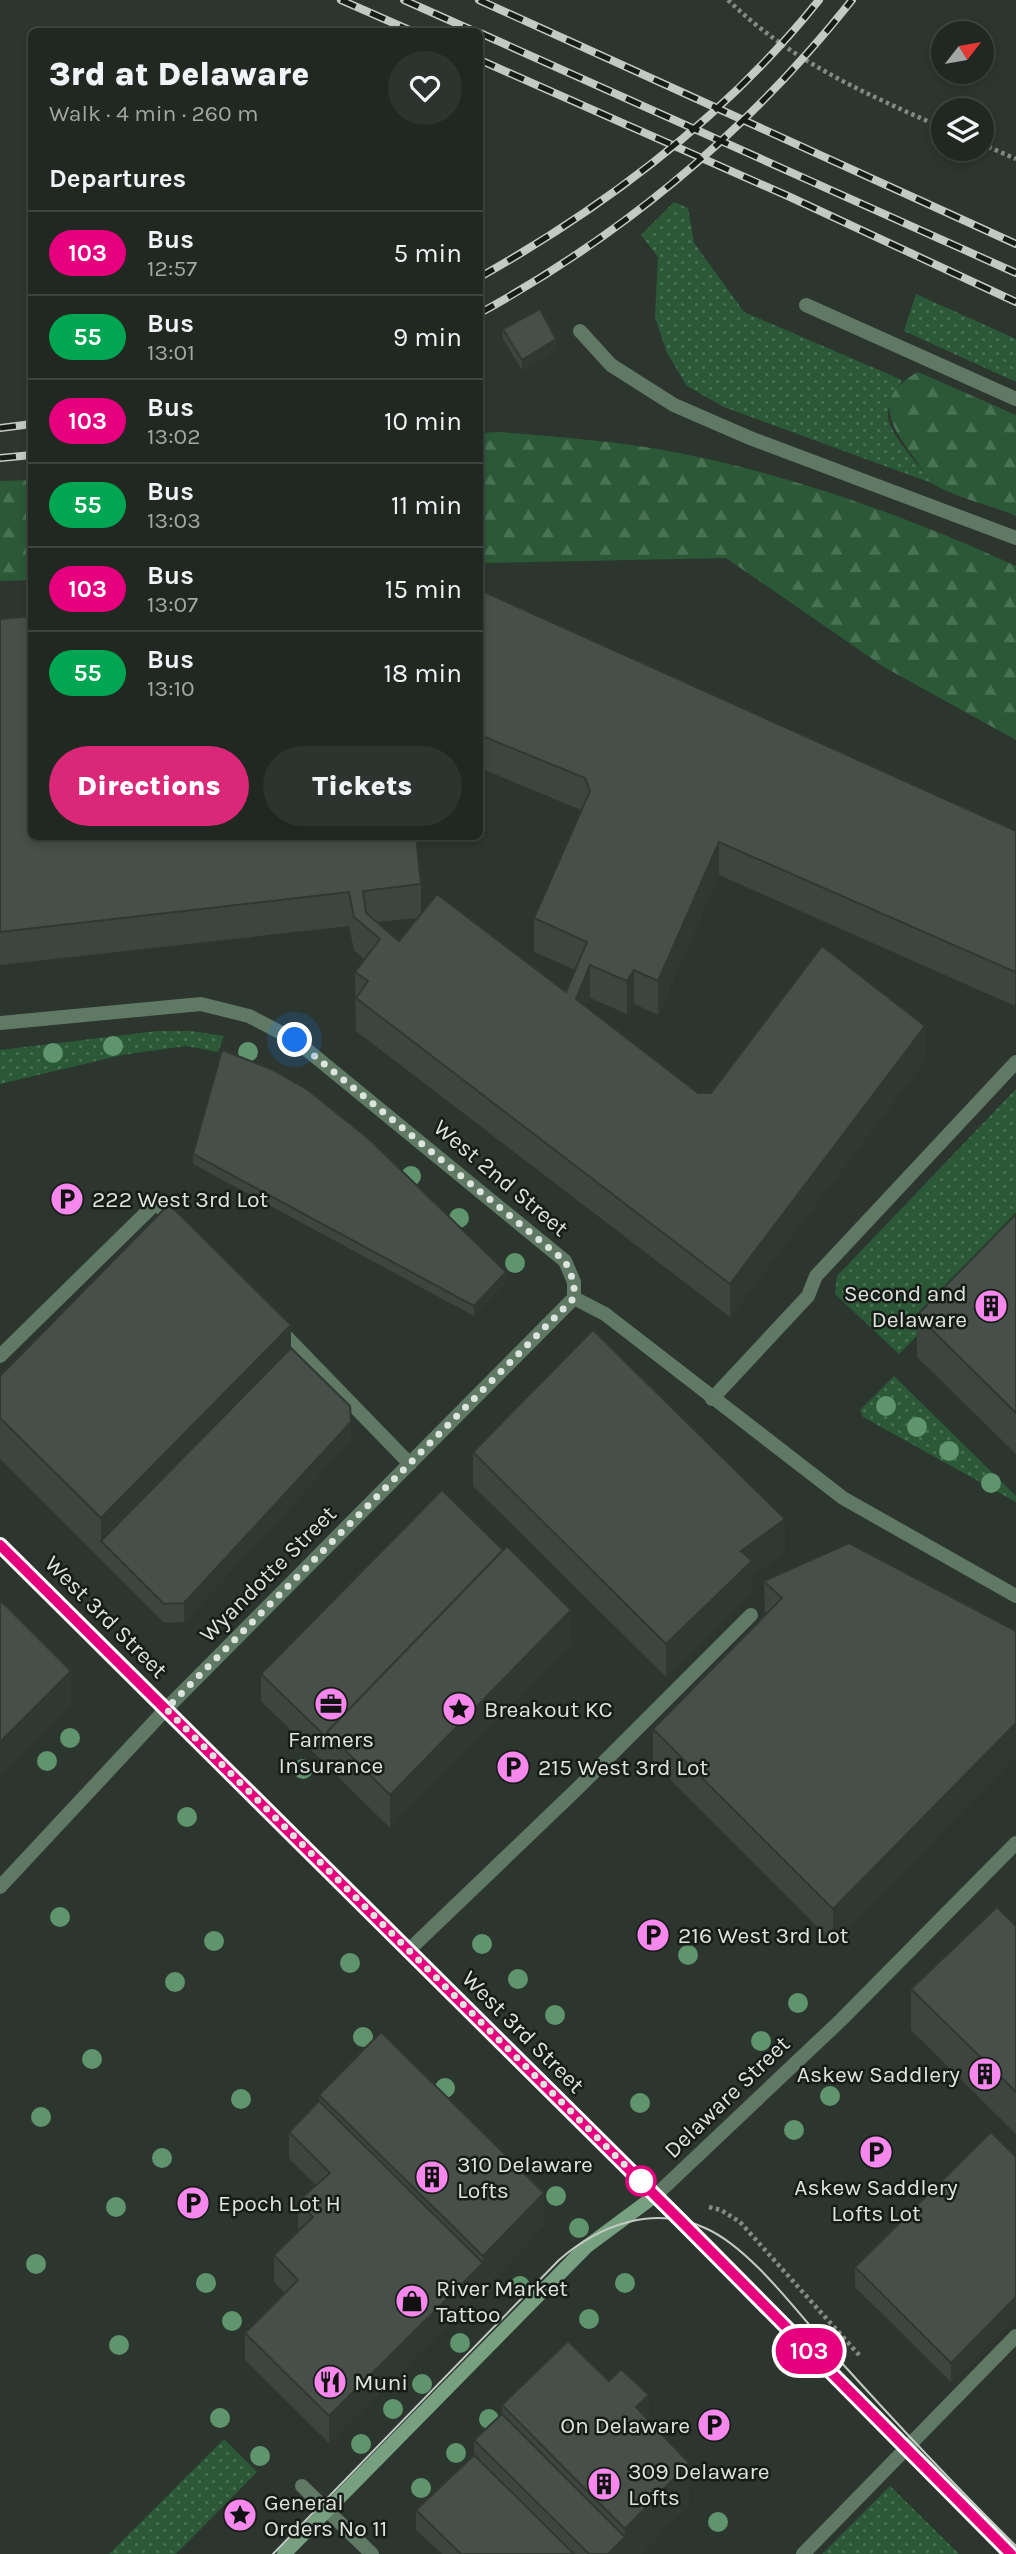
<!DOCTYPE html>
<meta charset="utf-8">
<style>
:root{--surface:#212822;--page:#2d342f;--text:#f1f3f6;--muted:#a2a6a5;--line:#3e4440;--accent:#db2777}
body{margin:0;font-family:Karla,sans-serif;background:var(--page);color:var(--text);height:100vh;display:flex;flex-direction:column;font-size:26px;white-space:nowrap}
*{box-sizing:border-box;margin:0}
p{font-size:23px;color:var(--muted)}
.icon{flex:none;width:38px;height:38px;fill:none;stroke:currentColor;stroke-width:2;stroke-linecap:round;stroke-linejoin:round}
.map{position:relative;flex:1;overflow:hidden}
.side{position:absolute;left:28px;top:28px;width:455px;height:812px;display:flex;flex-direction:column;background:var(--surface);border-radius:10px;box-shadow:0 4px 10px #0003,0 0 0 2px var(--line)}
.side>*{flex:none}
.badge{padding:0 14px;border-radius:23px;font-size:24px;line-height:46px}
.needle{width:46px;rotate:59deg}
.buttons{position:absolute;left:931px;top:21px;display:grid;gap:14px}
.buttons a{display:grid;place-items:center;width:63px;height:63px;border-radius:50%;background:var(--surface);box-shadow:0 4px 10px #0003,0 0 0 2px var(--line);font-size:35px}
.you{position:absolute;width:35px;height:35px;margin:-18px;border:5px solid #fff;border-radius:50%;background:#1a73e8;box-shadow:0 0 0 10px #1a73e833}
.map>.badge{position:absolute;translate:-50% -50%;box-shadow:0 0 0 4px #fff}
h2{padding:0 21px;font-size:26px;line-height:63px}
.round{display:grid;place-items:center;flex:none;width:74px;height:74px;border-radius:37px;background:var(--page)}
.summary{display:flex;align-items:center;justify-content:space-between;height:119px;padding:0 21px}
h1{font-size:33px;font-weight:800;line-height:52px}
.primary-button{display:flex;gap:14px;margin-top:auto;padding:14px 21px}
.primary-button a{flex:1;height:80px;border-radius:42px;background:var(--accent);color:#fff;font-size:28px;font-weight:800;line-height:80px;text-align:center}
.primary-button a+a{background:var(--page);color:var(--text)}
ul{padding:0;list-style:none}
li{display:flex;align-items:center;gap:21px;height:84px;padding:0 21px;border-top:2px solid var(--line)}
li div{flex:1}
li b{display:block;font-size:26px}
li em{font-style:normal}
li .badge{min-width:77px;font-weight:700;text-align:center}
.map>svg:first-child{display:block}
.green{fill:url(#green-dots)}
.forest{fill:url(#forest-firs)}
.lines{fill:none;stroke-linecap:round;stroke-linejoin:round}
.path{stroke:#838b84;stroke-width:4.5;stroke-dasharray:3.5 3.5;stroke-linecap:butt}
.lane{stroke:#5f7964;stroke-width:14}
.street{stroke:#5f7964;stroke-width:14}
.secondary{stroke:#76a07f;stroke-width:14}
.tram{stroke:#c3cac4;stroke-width:2}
.rail-casing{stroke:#c3cac4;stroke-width:8}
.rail{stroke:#181c18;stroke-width:5;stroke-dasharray:16;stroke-linecap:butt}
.tree{fill:#5f946c}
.wall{fill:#3c453e;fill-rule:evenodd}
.shaded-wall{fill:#313832}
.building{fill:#465048;stroke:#313832;stroke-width:2}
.line-casing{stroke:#fff;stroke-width:16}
.line{stroke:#e6007e;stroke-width:10}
.walk{stroke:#dde4de;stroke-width:7;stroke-dasharray:0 12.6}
.stop-dot{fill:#fff;stroke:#e6007e;stroke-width:3.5}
.labels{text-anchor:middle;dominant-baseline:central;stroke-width:5;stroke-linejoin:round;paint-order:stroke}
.street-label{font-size:23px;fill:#dde4de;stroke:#181c18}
.poi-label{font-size:23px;fill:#dde4de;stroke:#181c18;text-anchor:start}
</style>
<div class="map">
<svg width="1016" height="2554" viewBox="0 0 1016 2554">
<defs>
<pattern id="green-dots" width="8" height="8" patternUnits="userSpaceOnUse" patternTransform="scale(1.75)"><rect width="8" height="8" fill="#2b5937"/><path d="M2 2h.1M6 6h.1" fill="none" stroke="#497154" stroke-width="1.8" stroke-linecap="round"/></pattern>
<pattern id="forest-firs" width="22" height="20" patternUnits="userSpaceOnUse" patternTransform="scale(1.75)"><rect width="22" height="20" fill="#2b5937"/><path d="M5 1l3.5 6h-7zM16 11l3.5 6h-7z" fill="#497154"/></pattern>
</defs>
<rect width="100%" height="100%" fill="#2c362e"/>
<path class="green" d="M674,202L688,208L694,243L744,312L902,380C896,391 887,405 888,418C891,436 922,469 934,484L724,407L687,386L667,353L655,317L658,257L641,235Z
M916,294L1016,339V382L904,331Z
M157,1031H191L224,1036L218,1052L186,1046L122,1055L0,1084V1050Z
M1016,1089V1235L899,1354L835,1294L837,1276Z
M894,1376L1016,1496V1502L863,1417L860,1410Z
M224,2439L257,2472L176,2554H109Z
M890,2486L959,2554H822Z"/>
<path class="forest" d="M918,372L1016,415V516C991,505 959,499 935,485C927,480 921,467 915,459C891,427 871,397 918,372Z
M500,432C559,437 620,441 679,453C795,476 909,517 1016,566V740L884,667L726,558L480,563V433Z
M31,480V580L0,581V481Z"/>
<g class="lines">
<path class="path" d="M728,0C794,63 862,92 943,128
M982,144L1016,159
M709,2207L721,2210L740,2222L860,2356"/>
<path class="lane" d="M806,305L1016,399
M580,331L611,365L674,405L750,438L1016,538
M279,1329L410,1464
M0,1356L156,1203L175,1222
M712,1399L808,1296L816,1276L1016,1062
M409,1950L578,1788L751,1615
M803,2554L1016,2336"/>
<path class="street" d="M0,1023L201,1004L249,1016L295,1040L565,1261L574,1282V1298
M574,1298L605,1314L843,1498L1016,1596
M0,1887L166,1709L574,1298
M656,2195L841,2020L1016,1843
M302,2486L372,2554"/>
<path class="secondary" d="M0,1545L680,2220L1011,2554
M284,2554L586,2247L656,2195"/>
<path class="tram" d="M273,2554L559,2260C599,2225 653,2205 705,2228C752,2248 805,2322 840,2361C897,2424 955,2486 1016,2546"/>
<defs>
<path id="rail" d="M341,0L414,32
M404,0L476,32
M479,0L1016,244
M480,33L1016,273
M480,60L790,197L1016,302
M480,277C606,206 728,114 819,0
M480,313C624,234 750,129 852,0
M0,428L32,424
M0,458L32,455"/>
</defs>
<use href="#rail" class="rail-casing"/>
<use href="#rail" class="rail"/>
</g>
<g class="tree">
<circle cx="113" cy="1046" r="10"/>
<circle cx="248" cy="1052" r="10"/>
<circle cx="53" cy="1053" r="10"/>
<circle cx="411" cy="1176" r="10"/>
<circle cx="459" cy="1218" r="10"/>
<circle cx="515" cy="1263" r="10"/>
<circle cx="886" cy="1406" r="10"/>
<circle cx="917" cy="1427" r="10"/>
<circle cx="949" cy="1451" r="10"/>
<circle cx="991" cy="1483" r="10"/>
<circle cx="70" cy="1738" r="10"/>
<circle cx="47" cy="1761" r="10"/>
<circle cx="303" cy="1769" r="10"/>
<circle cx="187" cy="1817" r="10"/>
<circle cx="60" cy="1917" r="10"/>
<circle cx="214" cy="1941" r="10"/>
<circle cx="482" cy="1944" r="10"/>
<circle cx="688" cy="1955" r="10"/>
<circle cx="350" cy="1963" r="10"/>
<circle cx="518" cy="1979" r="10"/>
<circle cx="175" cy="1982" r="10"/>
<circle cx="798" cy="2003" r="10"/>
<circle cx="555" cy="2015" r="10"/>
<circle cx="363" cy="2037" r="10"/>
<circle cx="761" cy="2041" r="10"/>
<circle cx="92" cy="2059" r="10"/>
<circle cx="445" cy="2088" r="10"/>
<circle cx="830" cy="2096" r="10"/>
<circle cx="241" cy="2099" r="10"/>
<circle cx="640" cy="2103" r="10"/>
<circle cx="41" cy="2117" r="10"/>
<circle cx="794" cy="2130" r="10"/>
<circle cx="162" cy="2158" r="10"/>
<circle cx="556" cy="2196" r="10"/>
<circle cx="116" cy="2207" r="10"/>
<circle cx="579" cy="2228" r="10"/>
<circle cx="36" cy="2264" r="10"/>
<circle cx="206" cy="2283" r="10"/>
<circle cx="625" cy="2283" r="10"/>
<circle cx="520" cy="2286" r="10"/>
<circle cx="589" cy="2319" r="10"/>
<circle cx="232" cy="2321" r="10"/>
<circle cx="460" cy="2343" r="10"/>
<circle cx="119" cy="2345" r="10"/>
<circle cx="422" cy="2384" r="10"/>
<circle cx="393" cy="2409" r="10"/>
<circle cx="220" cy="2418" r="10"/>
<circle cx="489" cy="2419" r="10"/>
<circle cx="361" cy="2444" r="10"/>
<circle cx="456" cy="2453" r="10"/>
<circle cx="260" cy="2456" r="10"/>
<circle cx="421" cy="2488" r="10"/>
<circle cx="718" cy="2522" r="10"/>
</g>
<path class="wall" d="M503,329L556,349L522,370L503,339Z
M480,590L1016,831L1015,1006L719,875L658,1015L634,1004L627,1014L590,998L586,1007L698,1093H711L925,1060L730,1317L356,1031L355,972L364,959L354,950L349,926L0,965V619L421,884V914L566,992L575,970L534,952V918L581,810L480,768ZM418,918L399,941L377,922Z
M193,1154L506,1282L474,1316L193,1164Z
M1016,1214V1454L917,1357V1315Z
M291,1348L351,1441L184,1622L164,1623L0,1459V1376Z
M473,1452L785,1552L752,1576V1594L666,1677L473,1486Z
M764,1581L1016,1631L833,1943L653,1762V1729L765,1615Z
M571,1644L390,1828L261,1701V1674Z
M1016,1926V2134L911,2030V1989Z
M319,2095L544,2226L483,2290L329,2443L245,2360V2333L285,2293L274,2282V2255L300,2230L298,2228V2201L316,2185L289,2158V2132L319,2101Z
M991,2132L951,2382L855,2287V2267Z
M502,2405L649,2420L689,2505L641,2554H442L416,2530V2510L474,2455V2440L502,2414Z"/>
<path class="shaded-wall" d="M556,339V349L522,370V360Z
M719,842V875L658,1015V981Z
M590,965V998L576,1032V999Z
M1016,969V1002L1015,1006V972Z
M634,970V1004L627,1014V981Z
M925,1026V1060L730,1317V1284Z
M506,1272V1282L474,1316V1306Z
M291,1325V1367L101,1541V1518Z
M351,1422V1441L184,1622V1603Z
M785,1519V1552L752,1576V1594L666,1677V1644L741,1551Z
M571,1610V1644L390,1828V1795Z
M71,1671V1704L0,1776V1742Z
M1016,1723V1757L833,1943V1909Z
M544,2193V2226L483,2290L329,2443V2416L483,2263V2256Z
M1016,2297V2317L951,2382V2363Z
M649,2395V2437L636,2407Z
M689,2463V2505L641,2554H608L625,2537V2529Z"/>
<path class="building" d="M540,309L556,339L522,360L503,329Z
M480,590L1016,831V969L1015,972L719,842L658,981L634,970L627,981L590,965L576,999L698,1093H711L822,946L925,1026L730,1284L356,998L368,981L355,972L380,939L354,917L349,892L0,932V619L32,616V836H416L421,884L363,891L366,913L399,941L437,894L566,992L587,942L534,918L590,791L585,778L480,735Z
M222,1050L271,1069L308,1090L369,1139L506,1272L474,1306L193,1154Z
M169,1204L291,1325L101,1518L0,1418V1376Z
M1016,1214V1413L917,1315Z
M593,1330L785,1519L741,1551L752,1561L666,1644L473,1452Z
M291,1348L350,1406L351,1422L184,1603L164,1604L101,1541Z
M442,1490L503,1550L327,1732V1738L261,1674Z
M849,1543L1016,1631V1723L833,1909L653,1729L782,1598L764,1581Z
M507,1546L571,1610L390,1795L327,1732Z
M0,1600L71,1671L0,1742Z
M997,1907L1016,1926V2092L911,1989Z
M381,2032L544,2193L483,2256L319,2095Z
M319,2101L483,2263L329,2416L245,2333L298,2280L274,2255L313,2217L298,2201L330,2173L289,2132Z
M991,2132L1016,2157V2297L951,2363L855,2267Z
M568,2341L609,2381L621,2369L649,2395L636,2407L689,2463L625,2529L502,2405Z
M502,2414L625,2537L608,2554H589L474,2440Z
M474,2455L574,2554H461L416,2510Z"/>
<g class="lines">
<defs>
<path id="line" d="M0,1545L680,2220L1011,2554"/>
</defs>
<use href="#line" class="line-casing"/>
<use href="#line" class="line"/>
<path class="walk" d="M295,1040L565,1261L574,1282V1298L166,1709L641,2181"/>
</g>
<defs>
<symbol id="parking-disc" viewBox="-11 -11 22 22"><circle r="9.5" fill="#f688ed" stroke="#181c18"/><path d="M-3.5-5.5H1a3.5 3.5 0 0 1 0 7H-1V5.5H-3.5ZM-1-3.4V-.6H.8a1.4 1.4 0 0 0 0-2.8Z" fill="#111"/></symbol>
<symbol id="building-disc" viewBox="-11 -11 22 22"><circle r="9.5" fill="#f688ed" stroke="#181c18"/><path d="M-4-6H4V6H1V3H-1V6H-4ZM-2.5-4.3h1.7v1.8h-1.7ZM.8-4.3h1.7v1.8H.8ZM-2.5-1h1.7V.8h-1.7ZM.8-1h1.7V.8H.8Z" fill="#111"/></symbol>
<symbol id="office-disc" viewBox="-11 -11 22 22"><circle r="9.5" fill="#f688ed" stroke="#181c18"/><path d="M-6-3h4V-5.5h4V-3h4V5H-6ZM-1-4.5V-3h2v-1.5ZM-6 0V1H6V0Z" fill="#111"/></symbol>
<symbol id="sight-disc" viewBox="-11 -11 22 22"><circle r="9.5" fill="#f688ed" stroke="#181c18"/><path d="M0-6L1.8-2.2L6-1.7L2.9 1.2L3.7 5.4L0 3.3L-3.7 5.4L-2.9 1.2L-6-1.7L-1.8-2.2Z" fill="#111"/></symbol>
<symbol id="shop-disc" viewBox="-11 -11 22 22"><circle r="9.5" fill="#f688ed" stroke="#181c18"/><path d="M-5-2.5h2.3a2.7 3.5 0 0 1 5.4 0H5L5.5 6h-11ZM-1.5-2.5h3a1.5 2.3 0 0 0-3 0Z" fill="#111"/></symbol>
<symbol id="restaurant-disc" viewBox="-11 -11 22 22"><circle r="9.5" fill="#f688ed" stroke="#181c18"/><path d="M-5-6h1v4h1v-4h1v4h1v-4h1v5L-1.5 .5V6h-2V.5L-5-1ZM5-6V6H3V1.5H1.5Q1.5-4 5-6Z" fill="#111"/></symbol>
</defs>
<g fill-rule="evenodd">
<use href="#parking-disc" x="48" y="1180" width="38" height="38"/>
<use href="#building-disc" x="972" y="1287" width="38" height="38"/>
<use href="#office-disc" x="312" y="1685" width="38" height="38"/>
<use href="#sight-disc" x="440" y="1690" width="38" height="38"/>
<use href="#parking-disc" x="494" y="1748" width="38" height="38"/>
<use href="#parking-disc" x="634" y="1916" width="38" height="38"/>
<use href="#building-disc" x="966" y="2055" width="38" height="38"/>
<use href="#parking-disc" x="857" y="2133" width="38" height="38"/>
<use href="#building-disc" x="413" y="2158" width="38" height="38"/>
<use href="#parking-disc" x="174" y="2184" width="38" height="38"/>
<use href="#shop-disc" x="393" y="2282" width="38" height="38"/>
<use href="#restaurant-disc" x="311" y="2363" width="38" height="38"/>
<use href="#parking-disc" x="695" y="2406" width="38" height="38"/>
<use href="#building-disc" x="585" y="2465" width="38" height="38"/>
<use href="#sight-disc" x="221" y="2496" width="38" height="38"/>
</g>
<circle class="stop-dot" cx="641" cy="2181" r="14"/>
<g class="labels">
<g class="street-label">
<text transform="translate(501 1178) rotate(40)">West 2nd Street</text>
<text transform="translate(268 1574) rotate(-45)">Wyandotte Street</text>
<text transform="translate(106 1617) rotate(45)">West 3rd Street</text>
<text transform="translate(523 2032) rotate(45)">West 3rd Street</text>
<text transform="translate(727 2097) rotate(-44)">Delaware Street</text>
</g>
<g class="poi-label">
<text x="92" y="1199">222 West 3rd Lot</text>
<text x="967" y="1293" text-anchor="end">Second and<tspan x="967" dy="26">Delaware</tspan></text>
<text x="484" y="1709">Breakout KC</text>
<text x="331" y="1739" text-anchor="middle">Farmers<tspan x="331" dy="26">Insurance</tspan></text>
<text x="538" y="1767">215 West 3rd Lot</text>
<text x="678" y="1935">216 West 3rd Lot</text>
<text x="960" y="2074" text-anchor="end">Askew Saddlery</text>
<text x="457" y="2164">310 Delaware<tspan x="457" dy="26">Lofts</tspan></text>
<text x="876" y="2187" text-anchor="middle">Askew Saddlery<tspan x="876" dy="26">Lofts Lot</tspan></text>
<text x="218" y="2203">Epoch Lot H</text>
<text x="436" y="2288">River Market<tspan x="436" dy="26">Tattoo</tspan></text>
<text x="354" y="2382">Muni</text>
<text x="690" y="2425" text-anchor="end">On Delaware</text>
<text x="628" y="2471">309 Delaware<tspan x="628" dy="26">Lofts</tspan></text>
<text x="264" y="2502">General<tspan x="264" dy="26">Orders No 11</tspan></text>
</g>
</g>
</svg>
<div class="buttons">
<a><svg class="needle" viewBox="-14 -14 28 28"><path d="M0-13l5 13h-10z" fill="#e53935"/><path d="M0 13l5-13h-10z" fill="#a2a6a5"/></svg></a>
<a><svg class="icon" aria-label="layers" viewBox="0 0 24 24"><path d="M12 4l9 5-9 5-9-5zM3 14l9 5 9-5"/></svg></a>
</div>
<div class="you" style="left:295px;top:1040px"></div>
<b class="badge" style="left:809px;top:2351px;background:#e6007e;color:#fff">103</b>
<section class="side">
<div class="summary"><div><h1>3rd at Delaware</h1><p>Walk · 4 min · 260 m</p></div><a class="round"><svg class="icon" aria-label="heart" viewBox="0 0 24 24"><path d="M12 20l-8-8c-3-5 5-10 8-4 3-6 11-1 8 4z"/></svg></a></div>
<h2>Departures</h2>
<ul>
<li><span class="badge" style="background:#e6007e;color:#fff">103</span><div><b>Bus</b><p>12:57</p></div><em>5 min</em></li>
<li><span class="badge" style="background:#00a651;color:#fff">55</span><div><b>Bus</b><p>13:01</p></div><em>9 min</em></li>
<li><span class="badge" style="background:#e6007e;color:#fff">103</span><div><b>Bus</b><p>13:02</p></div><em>10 min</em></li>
<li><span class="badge" style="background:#00a651;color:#fff">55</span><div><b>Bus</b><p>13:03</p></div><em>11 min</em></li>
<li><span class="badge" style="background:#e6007e;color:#fff">103</span><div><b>Bus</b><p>13:07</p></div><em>15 min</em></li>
<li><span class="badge" style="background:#00a651;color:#fff">55</span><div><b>Bus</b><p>13:10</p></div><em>18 min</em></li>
</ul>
<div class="primary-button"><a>Directions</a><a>Tickets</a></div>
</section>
</div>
